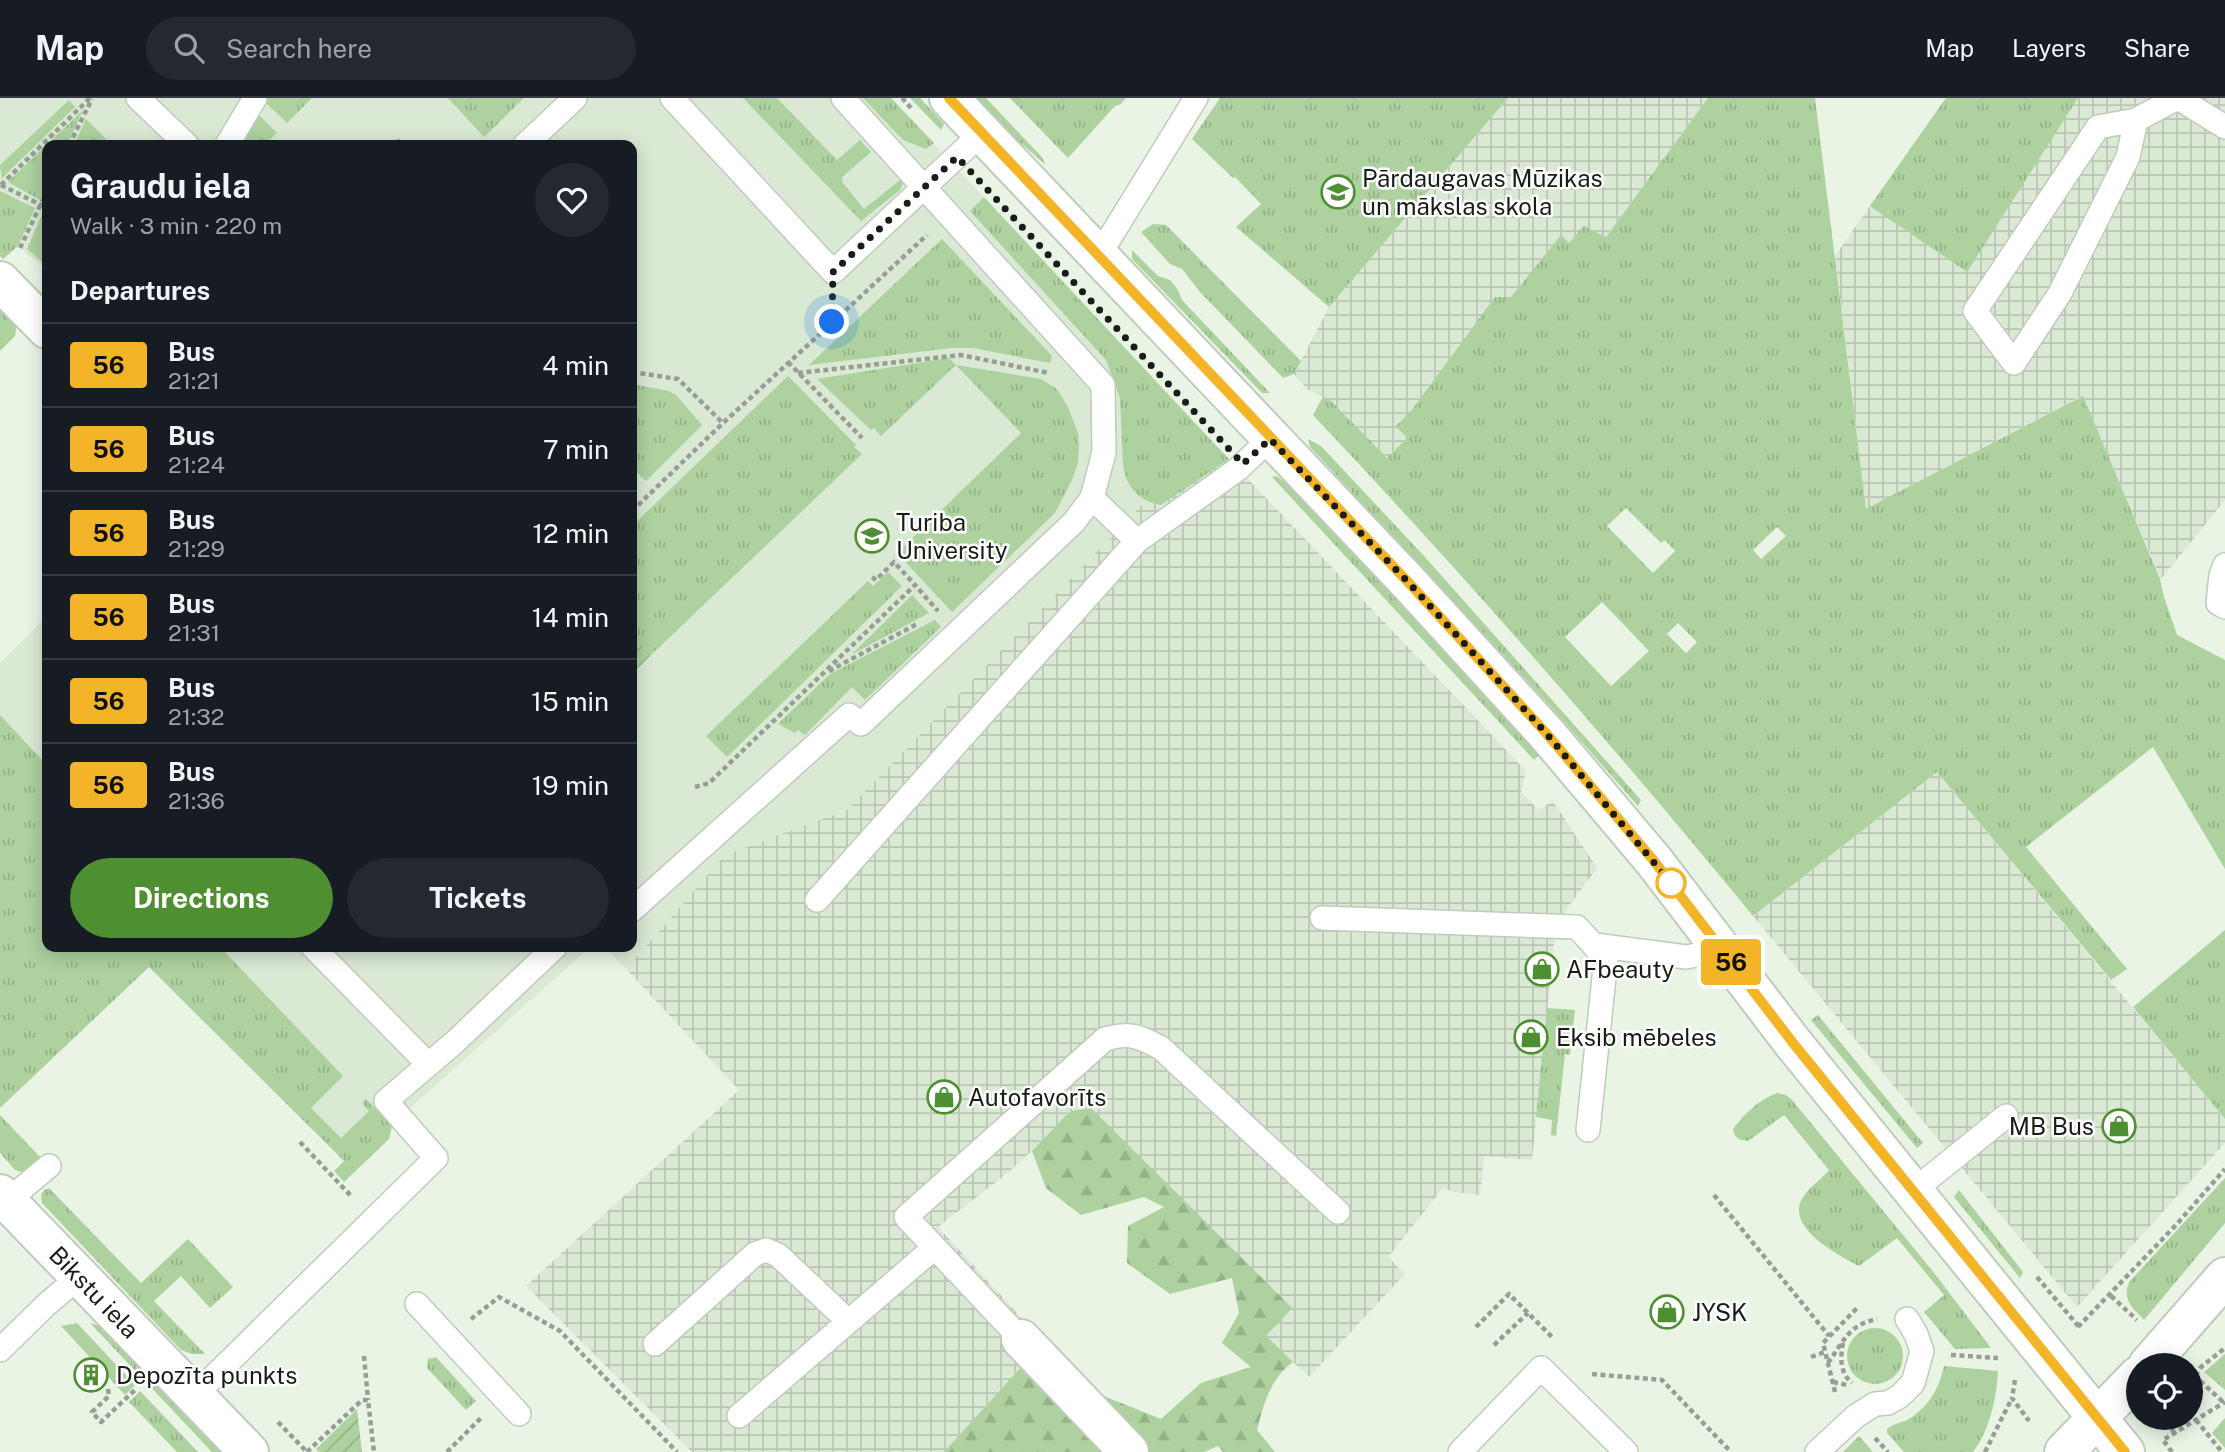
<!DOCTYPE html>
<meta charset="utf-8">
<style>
:root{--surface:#171b24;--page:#242831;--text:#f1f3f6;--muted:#9ea1a6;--line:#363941;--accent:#4e8f31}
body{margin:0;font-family:"Public Sans",sans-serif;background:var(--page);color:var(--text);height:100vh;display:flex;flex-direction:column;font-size:26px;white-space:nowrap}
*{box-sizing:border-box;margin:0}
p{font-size:23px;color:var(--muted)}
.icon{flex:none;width:38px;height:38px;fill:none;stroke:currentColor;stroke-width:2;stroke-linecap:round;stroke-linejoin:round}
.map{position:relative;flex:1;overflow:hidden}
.sheet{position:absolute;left:42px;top:42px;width:595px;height:812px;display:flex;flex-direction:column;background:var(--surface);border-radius:14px;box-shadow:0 4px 18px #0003}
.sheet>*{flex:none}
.badge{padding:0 14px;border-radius:5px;font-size:24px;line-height:46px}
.tools{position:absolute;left:2126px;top:1255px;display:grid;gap:14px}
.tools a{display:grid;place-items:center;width:77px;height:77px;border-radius:50%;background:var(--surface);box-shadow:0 4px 18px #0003;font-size:35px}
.you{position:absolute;width:35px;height:35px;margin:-18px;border:5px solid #fff;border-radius:50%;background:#1a73e8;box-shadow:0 0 0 10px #1a73e833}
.map>.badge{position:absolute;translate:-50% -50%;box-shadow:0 0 0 4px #fff}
h2{padding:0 28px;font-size:26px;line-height:63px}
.round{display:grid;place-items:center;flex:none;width:74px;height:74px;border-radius:37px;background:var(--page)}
.headline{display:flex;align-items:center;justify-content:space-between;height:119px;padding:0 28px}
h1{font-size:33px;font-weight:700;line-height:52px}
.primary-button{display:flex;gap:14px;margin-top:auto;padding:14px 28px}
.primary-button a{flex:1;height:80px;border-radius:42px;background:var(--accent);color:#fff;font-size:28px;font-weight:700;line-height:80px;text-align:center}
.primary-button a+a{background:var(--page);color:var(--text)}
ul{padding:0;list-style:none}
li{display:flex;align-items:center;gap:21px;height:84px;padding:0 28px;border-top:2px solid var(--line)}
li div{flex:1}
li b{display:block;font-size:26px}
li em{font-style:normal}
li .badge{min-width:77px;font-weight:700;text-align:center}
header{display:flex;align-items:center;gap:42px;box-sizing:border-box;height:98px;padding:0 35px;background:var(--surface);border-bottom:2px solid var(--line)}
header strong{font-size:33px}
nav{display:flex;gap:38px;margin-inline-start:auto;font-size:24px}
.search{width:490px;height:63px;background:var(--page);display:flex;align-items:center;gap:18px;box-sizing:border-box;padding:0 24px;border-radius:38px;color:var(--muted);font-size:26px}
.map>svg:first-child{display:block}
.built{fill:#d9e9d4}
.industrial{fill:url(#industrial-grid)}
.grass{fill:url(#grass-tufts);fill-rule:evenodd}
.forest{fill:url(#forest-firs)}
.garden{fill:url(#garden-furrows)}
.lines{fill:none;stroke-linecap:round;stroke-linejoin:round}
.service-casing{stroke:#c1cbbd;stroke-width:26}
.minor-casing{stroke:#c1cbbd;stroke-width:42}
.secondary-casing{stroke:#c1cbbd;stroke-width:42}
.trunk-casing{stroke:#c1cbbd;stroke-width:42}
.path{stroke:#979f94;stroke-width:4.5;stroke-dasharray:5 3.5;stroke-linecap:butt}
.service{stroke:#fff;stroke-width:23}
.minor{stroke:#fff;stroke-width:38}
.secondary{stroke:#fff;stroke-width:38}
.trunk{stroke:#fff;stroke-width:38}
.line-casing{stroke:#fff;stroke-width:16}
.line{stroke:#f4b427;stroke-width:10}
.walk{stroke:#191d18;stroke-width:7;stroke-dasharray:0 12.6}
.stop-dot{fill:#fff;stroke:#f4b427;stroke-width:3.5}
.labels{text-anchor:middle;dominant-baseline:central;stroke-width:5;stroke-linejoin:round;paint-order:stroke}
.poi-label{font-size:24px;fill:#191d18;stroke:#fff;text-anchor:start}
.street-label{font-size:24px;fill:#191d18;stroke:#fff}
</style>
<header>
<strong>Map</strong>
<div class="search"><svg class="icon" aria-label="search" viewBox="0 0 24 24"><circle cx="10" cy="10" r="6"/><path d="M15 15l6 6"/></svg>Search here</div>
<nav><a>Map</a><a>Layers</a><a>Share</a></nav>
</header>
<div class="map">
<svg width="2225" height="1354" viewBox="0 0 2225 1354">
<defs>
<pattern id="industrial-grid" width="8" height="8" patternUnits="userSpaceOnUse" patternTransform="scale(1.75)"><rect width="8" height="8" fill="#d9e9d4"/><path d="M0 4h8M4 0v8" fill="none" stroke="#bac7b5"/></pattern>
<pattern id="grass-tufts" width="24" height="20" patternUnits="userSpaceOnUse" patternTransform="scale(1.75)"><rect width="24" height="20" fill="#add19f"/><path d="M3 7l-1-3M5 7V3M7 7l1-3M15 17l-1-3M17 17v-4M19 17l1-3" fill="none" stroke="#94b388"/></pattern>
<pattern id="forest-firs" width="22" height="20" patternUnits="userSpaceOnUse" patternTransform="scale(1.75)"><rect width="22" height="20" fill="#add19f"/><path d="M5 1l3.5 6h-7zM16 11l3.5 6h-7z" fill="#94b388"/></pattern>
<pattern id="garden-furrows" width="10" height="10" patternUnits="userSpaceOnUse" patternTransform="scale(1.75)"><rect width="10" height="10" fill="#add19f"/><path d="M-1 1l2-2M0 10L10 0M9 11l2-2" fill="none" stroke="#94b388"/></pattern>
</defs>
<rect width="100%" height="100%" fill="#e9f4e5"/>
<path class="built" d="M0,0H891L1208,339L847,712L725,757L626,871L604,849H632V47H47V173L18,148L3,161L0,158Z
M47,518V667L0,617V565Z
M138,849H590L400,1019L392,1028L389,1041L361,1068Z"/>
<path class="industrial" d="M1508,0H1708L1404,413L1313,317L1323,299L1307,291L1294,276L1329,209Z
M1946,0H2225V402L2161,481L2082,298L1866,412L1835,158Z
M1208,339L1526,673L1521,694L1539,712L1553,703L1597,770L1566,812L1554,846L1532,1062L1484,1058L1480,1097L1454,1094L1443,1090L1388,1159L1405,1176L1309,1279L1266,1239L1291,1210L1090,1010L1069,1013L1042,1044L1004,1078L938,1129L1032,1231L1024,1266L944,1354H692L526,1188L739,992L626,871L725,757L847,712Z
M1937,674L2225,1021V1045L2077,1209L1753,818Z"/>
<path class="grass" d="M268,0H312L287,25L265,4Z
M448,0H524L484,39Z
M743,0H777L837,62L860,42L871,54L842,79L843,85L864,111L900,82L903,85L900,92L861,123Z
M863,0H891L934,45L926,51L903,42Z
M910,0H920L944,26L941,32Z
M977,0H986L1041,58L1046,67L1017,42Z
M1010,0H1126L1121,6L1115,8L1068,60Z
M1220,0H1508L1329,209L1236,129L1261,106L1235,79L1233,80L1192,41Z
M1708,0H1815L1866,411L2083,298L2160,481L2164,499L2177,537L2225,562V771L2153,649L2026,749L2127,871L2111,882L1937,674L1753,818C1612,646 1466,479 1313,317L1323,299L1331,303L1387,360L1407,340L1396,328L1411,313L1495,199H1511L1561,137L1569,145L1584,128L1606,139ZM1626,410L1661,445L1665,442L1675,453L1653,475L1607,428ZM1777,429L1786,438L1761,461L1753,452ZM1602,504L1649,553L1611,588L1565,539ZM1678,525L1697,544L1686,555L1667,536Z
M1946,0H2078L1967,174L1870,108Z
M69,2L75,9L2,80L0,67Z
M83,12L67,47H47V87L40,102L8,84Z
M257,15L277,35L264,47H238Z
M86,21L112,47H74Z
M0,93L35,110L18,148L3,161L0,158Z
M984,99L1208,339L1229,361L1161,407C1139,403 1126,389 1123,367L1120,300L1106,262L970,113Z
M43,114L47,116V168L27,151Z
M1153,126L1166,127L1301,263L1294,276L1283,280L1200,194L1182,171L1170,166L1141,134Z
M942,141L1052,258L1050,265L973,250H952L809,267Z
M1132,152L1158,178L1170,182L1178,192L1182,202L1270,295H1262L1132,161Z
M0,203L17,224L15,238L0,253Z
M949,260L956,267L1041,281L1057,291L1068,309L1078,335L1079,348L1078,365L1072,382L1055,415L952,514L897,455L1021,335L956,267L881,338L874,330L871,332L817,281Z
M788,278L856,347L854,349L862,356L651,557L632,536V428Z
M632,286L669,293L676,297L702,327L646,383L632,370Z
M1308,341L1321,348L1424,458L1641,702L1638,708L1552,610L1310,349Z
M1276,378L1296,391L1539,657L1534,662L1272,379Z
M888,474L902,488L727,659L706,638L868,483L873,488Z
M912,497L929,515L851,557Z
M935,522L941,529L865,602L852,589L805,637L798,632L795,635L778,626L830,576Z
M0,617L47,667V849H220L343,978L311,1010L341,1040L369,1013L362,1005L366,1001L392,1028L389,1041L344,1084L334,1073L344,1063L149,869L0,1010Z
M2225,832V1021L2133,909Z
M1547,910L1575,912L1570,957L1565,956L1556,1038L1551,1037L1552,1022L1536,1019Z
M1818,917L1923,1045L1917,1050L1811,922Z
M1777,995L1786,997L1792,1002L1935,1176L1991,1250L1955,1251L1924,1214L1944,1197L1897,1140L1859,1168C1837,1156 1779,1127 1806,1095C1812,1087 1823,1080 1829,1072L1784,1017L1748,1043C1739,1042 1735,1041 1733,1031C1743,1017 1760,1001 1777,995Z
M0,1017L41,1060L22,1074L15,1072L0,1055Z
M2225,1080V1125L2144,1222C2132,1210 2121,1200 2130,1183Z
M49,1090L141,1185L188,1141L233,1189L210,1210L181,1178L154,1203L205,1256H192L181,1252L42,1105L41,1097L44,1092Z
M1959,1092L2023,1174L2020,1180L1954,1099Z
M77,1225L135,1287L125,1297L61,1228Z
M90,1225L103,1229L224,1354H212Z
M1847 1258a28 28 0 1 1 56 0a28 28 0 1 1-56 0Z
M2225,1256V1292L2204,1274Z
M436,1259L476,1303L466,1312L427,1270L428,1261Z
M1944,1268L1998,1273C1997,1299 1989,1334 1973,1354H1904L1887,1335V1331C1893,1326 1900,1325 1907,1322C1928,1310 1939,1291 1944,1268Z
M140,1293L198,1354H177L129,1304Z
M2225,1320V1350L2212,1335Z
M1027,1330L1048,1354H1018Z
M1859,1338L1873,1354H1843Z"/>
<path class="forest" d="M1091,1010L1292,1210L1266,1238L1293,1264C1270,1281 1264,1305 1257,1332L1275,1354H1223L1218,1348L1204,1354H1048L1027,1331L1018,1354H944L1024,1266L1161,1321L1201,1285L1251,1269L1222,1245L1239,1215L1232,1180L1170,1196L1127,1165L1128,1128L1164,1109L1144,1099L1081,1117L1046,1090L1032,1053L1070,1013Z"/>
<path class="garden" d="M632,536L651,557L632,576Z
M357,1311L362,1354H319L316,1351Z"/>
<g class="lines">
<defs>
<path id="service" d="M138,0L187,47
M672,0L833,174L982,35
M2178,0L2225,29
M2136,22L2128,59L2060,195L2014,265L1975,213L2098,29L2136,22L2177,0
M227,47L255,0
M525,47L575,0
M1098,159L1196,0
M1092,400L1137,443
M2225,467L2221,477L2218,505L2225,509
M817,802L1137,443L1238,371L1270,341
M632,812L849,617L861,626L1074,424L1092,400L1104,354L1103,287L843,0
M1322,820L1577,829L1606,861L1588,1032
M1595,847L1686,859L1722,852
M313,849L428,966
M1913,1093L2006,1018
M0,1109L49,1068
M417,1206L519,1316
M1021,1241L906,1119L1105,941C1129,934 1139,938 1161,950L1338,1114
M655,1246L755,1156L766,1152L778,1157L848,1223
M0,1252L46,1207L80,1178
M194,1298L436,1060L386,1003L456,943L555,849
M739,1318L934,1150
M1460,1354L1541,1270L1626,1354
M1817,1354L1856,1318L1875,1306L1888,1305L1900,1298L1913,1285L1922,1253L1916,1236L1907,1221"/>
<g id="minor">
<path d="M0,183L47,231"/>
<path id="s1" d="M0,1096L249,1354"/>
<path d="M1021,1241L1129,1354"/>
</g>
<path id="secondary" d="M949,0L1409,485L1546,635L1654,763L1793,945L2125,1354"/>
<path id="trunk" d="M2148,1267L2225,1179
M2064,1354L2138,1278"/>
</defs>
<use href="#service" class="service-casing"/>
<use href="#minor" class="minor-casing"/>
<use href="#secondary" class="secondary-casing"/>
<use href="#trunk" class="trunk-casing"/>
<path class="path" d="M902,0L911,10
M397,42L401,47
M69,47L92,1
M1,87L90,0
M1,87L47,110
M20,150L47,93
M833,224L927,137
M788,264L862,340
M632,274L678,281L723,325
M798,275L961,257L1049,275
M632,413L723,325L833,224L832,203
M872,479L876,482L894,464L915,487
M829,573L917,526
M695,689L709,685L915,487L938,513
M300,1044L352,1099
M1714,1097L1829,1238
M2037,1179L2079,1229
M2111,1198L2137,1222
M471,1221L499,1199L560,1233L677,1354
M1476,1229L1509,1196L1553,1240
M2078,1229L2176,1127L2225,1071
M1843,1245C1840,1260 1840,1275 1852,1285
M1494,1247L1528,1215
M1951,1257L1998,1260
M364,1258L368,1302
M1811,1259L1825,1254
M1828,1265C1844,1243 1848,1227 1877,1221
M1592,1276L1662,1282L1731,1354
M2194,1277L2224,1305
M2015,1282L2012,1300L2029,1323
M1833,1284L1847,1287
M2191,1285L2201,1269L2225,1250
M108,1291L109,1298L92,1314L101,1324L137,1290
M1835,1294L1823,1245L1858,1209
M2171,1320L2173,1336
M2196,1322L2222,1354
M278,1324L307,1354
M1875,1340L1888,1354
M307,1354L362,1302H368L374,1354
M447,1354L481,1320
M1985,1354L2012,1300
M2172,1354L2163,1342L2225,1304"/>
<use href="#service" class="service"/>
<use href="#minor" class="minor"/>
<use href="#secondary" class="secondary"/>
<use href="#trunk" class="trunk"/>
</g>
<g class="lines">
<defs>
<path id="line" d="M949,0L1409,485L1546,635L1654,763L1793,945L2125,1354"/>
</defs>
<use href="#line" class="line-casing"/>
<use href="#line" class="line"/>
<path class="walk" d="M832,224L833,174L957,59L1243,366L1270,341L1409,485L1546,635L1671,785"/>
</g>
<defs>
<symbol id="school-ring" viewBox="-11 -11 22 22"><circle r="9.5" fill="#fff" stroke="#4e8f31" stroke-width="1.5"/><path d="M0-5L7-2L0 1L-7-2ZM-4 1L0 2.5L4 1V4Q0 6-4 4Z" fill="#4e8f31"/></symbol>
<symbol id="university-ring" viewBox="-11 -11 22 22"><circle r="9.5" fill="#fff" stroke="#4e8f31" stroke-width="1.5"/><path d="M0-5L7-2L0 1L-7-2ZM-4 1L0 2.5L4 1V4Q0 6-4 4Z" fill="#4e8f31"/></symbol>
<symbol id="shop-ring" viewBox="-11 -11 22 22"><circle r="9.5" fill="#fff" stroke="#4e8f31" stroke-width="1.5"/><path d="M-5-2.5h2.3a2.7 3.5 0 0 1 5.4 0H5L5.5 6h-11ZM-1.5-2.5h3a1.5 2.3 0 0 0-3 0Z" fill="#4e8f31"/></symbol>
<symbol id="building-ring" viewBox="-11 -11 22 22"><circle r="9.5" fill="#fff" stroke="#4e8f31" stroke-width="1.5"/><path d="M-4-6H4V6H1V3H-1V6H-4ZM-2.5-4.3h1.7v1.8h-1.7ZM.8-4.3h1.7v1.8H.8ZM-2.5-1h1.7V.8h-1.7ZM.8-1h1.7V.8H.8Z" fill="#4e8f31"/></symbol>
</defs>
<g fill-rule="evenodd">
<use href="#school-ring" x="1319" y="75" width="38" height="38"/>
<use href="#university-ring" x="853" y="419" width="38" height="38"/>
<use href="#shop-ring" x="1523" y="852" width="38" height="38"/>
<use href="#shop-ring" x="1512" y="920" width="38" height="38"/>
<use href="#shop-ring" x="925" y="980" width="38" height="38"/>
<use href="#shop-ring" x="2100" y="1009" width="38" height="38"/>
<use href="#shop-ring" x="1648" y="1195" width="38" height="38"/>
<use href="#building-ring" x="72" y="1258" width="38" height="38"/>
</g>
<circle class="stop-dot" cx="1671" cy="785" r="14"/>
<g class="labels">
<g class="poi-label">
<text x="1362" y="80">Pārdaugavas Mūzikas<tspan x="1362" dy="28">un mākslas skola</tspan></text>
<text x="896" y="424">Turiba<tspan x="896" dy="28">University</tspan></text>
<text x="1566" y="871">AFbeauty</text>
<text x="1556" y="939">Eksib mēbeles</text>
<text x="968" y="999">Autofavorīts</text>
<text x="2094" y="1028" text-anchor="end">MB Bus</text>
<text x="1692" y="1214">JYSK</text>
<text x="116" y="1277">Depozīta punkts</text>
</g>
<g class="street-label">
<text stroke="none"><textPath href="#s1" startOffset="136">Bikstu iela</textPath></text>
</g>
</g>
</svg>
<div class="tools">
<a><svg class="icon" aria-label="locate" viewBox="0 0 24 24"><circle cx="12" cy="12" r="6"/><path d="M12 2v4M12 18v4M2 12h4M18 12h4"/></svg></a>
</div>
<div class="you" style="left:832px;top:224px"></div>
<b class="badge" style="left:1731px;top:864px;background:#f4b427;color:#111">56</b>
<section class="sheet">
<div class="headline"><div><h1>Graudu iela</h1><p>Walk · 3 min · 220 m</p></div><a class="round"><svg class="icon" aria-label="heart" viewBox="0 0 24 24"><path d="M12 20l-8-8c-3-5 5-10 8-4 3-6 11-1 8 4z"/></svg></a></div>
<h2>Departures</h2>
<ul>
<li><span class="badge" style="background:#f4b427;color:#111">56</span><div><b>Bus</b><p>21:21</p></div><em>4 min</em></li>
<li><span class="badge" style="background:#f4b427;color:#111">56</span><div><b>Bus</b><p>21:24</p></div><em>7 min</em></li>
<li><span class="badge" style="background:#f4b427;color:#111">56</span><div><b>Bus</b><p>21:29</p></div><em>12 min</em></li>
<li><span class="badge" style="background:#f4b427;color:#111">56</span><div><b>Bus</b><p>21:31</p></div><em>14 min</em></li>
<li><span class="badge" style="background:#f4b427;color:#111">56</span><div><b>Bus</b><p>21:32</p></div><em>15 min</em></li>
<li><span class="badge" style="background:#f4b427;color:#111">56</span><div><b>Bus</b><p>21:36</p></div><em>19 min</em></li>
</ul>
<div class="primary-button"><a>Directions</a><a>Tickets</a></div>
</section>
</div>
